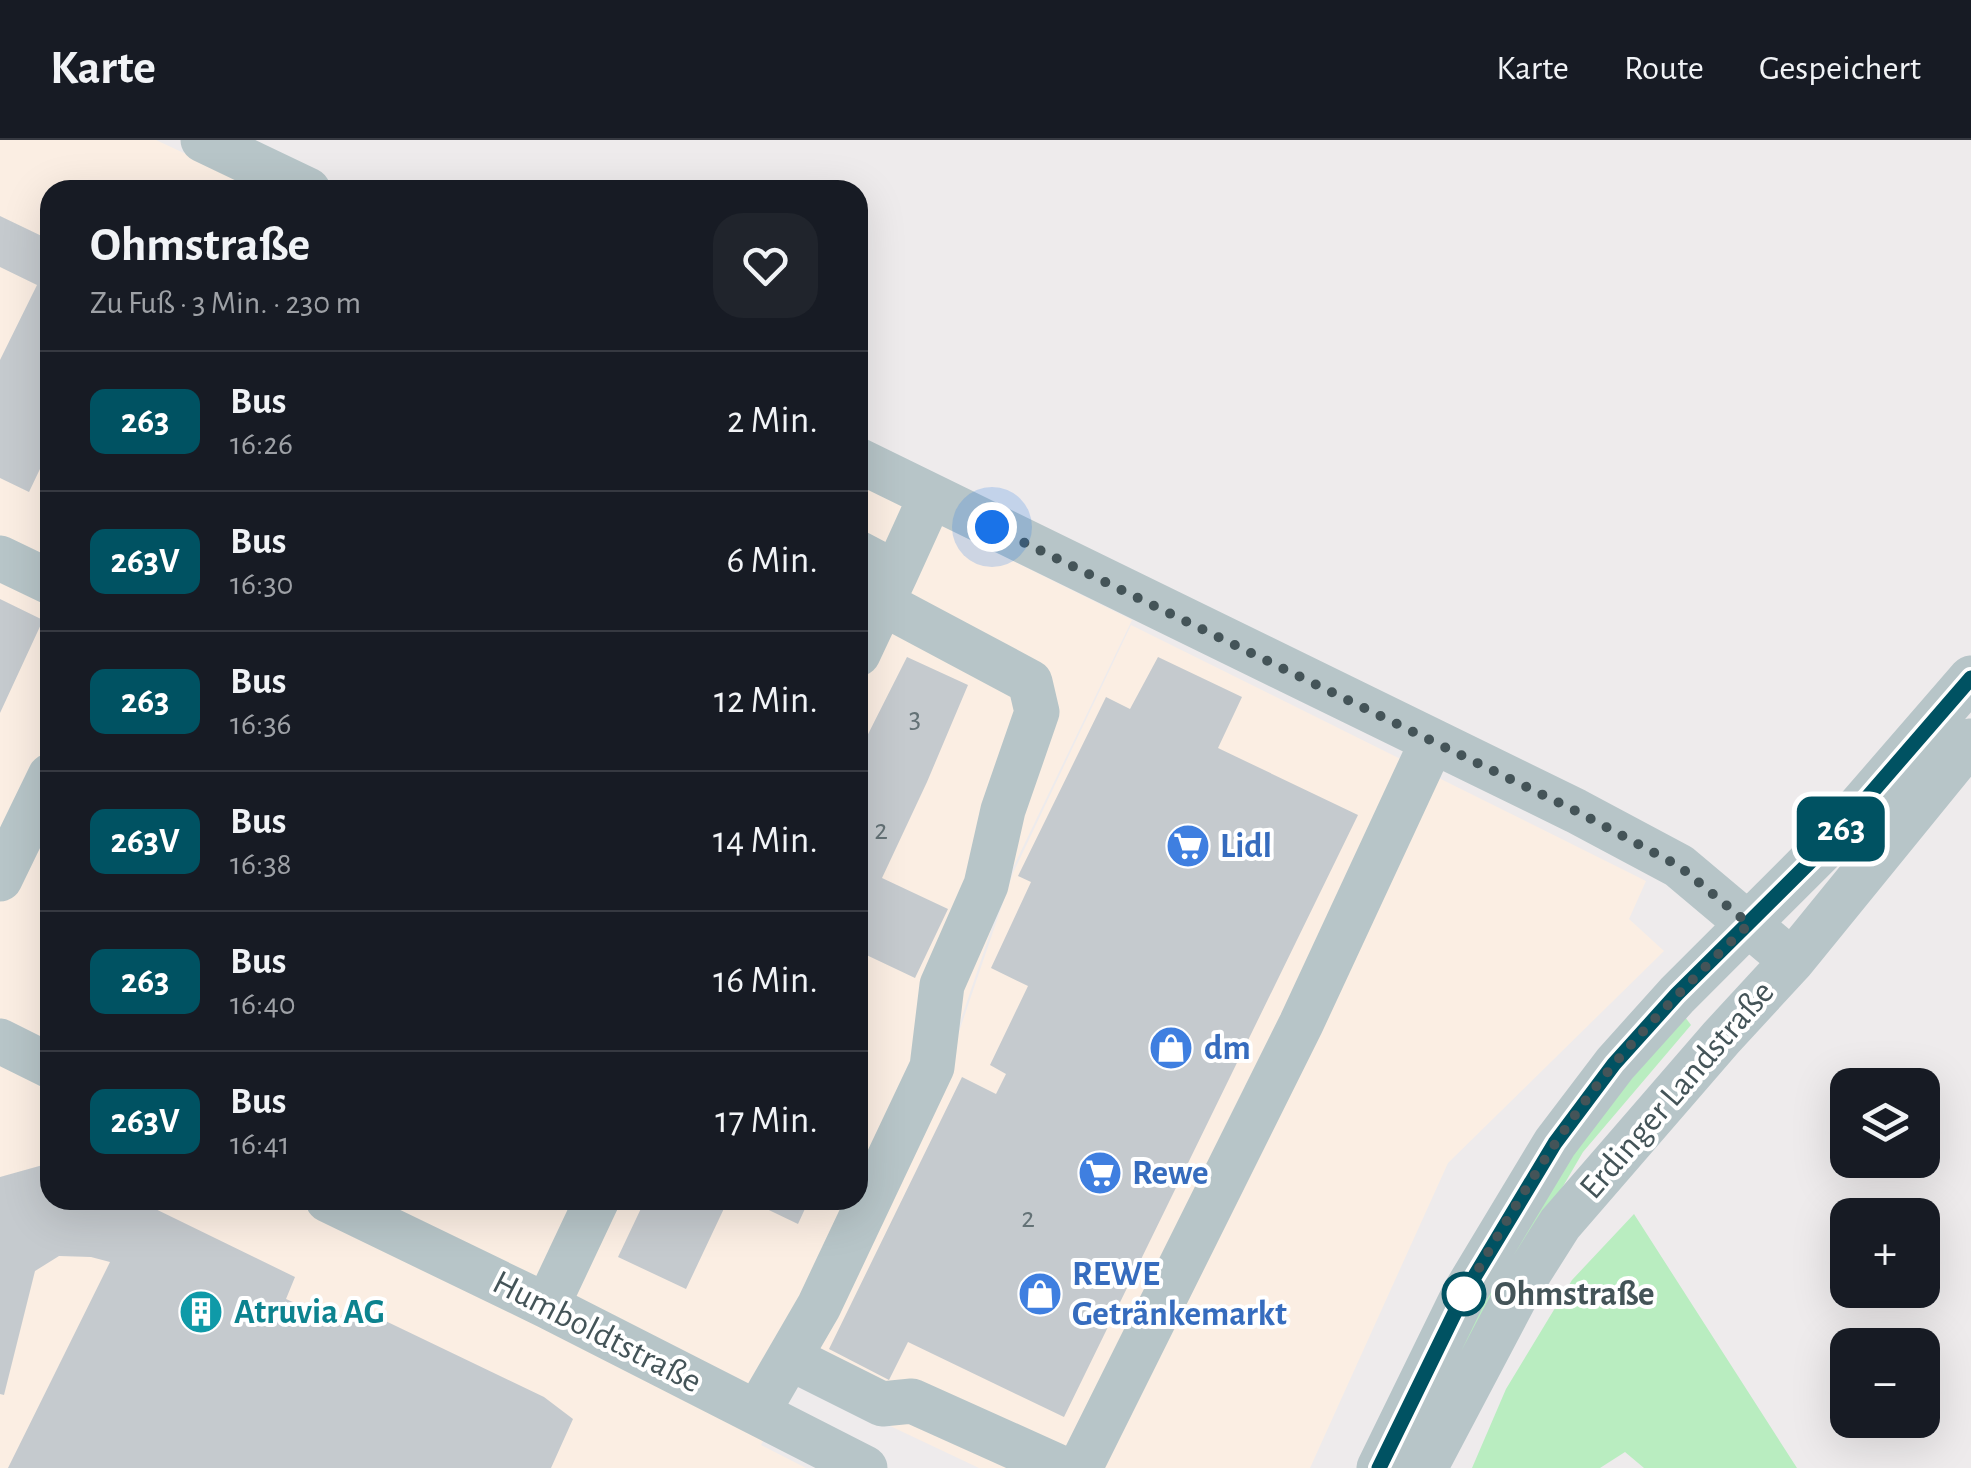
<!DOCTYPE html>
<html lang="de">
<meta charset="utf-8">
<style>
:root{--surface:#171b24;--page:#20242c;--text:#f1f3f6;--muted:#9ea1a6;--line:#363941}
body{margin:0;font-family:"Alegreya Sans",sans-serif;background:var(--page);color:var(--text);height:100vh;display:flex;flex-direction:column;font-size:38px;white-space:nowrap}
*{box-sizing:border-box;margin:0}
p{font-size:32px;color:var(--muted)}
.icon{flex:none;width:55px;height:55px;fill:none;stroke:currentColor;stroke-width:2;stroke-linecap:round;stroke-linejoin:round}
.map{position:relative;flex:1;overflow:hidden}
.side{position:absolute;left:40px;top:40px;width:828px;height:1030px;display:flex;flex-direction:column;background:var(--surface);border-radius:30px;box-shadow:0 10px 40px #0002}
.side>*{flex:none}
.badge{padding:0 20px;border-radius:15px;font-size:35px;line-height:65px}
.tools{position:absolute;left:1830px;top:928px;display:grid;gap:20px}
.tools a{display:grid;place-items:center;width:110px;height:110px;border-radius:20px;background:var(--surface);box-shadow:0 10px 40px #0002;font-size:50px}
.you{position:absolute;width:50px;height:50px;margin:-25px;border:8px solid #fff;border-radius:50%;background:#1a73e8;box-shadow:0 0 0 15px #1a73e833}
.map>.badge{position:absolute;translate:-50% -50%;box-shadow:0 0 0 5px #fff}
.round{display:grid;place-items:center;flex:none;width:105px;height:105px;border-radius:30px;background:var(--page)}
.summary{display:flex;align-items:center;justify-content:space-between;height:170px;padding:0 50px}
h1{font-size:48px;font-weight:700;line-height:75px}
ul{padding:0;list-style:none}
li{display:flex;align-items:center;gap:30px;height:140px;padding:0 50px;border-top:2px solid var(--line)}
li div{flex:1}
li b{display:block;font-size:38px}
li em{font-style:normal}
li .badge{min-width:110px;font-weight:700;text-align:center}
header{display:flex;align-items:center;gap:60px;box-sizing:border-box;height:140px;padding:0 50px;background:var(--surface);border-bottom:2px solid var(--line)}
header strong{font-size:48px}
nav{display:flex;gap:55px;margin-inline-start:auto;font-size:35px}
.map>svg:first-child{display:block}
.commercial{fill:#fbeee3}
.green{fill:#b9edc0}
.building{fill:#c5cace}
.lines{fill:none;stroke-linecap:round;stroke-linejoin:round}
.minor{stroke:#b7c5c8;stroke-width:45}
.line-casing{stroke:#fff;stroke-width:22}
.line{stroke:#005262;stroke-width:15}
.walk{stroke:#445458;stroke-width:10;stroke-dasharray:0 18}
.stop-dot{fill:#fff;stroke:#005262;stroke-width:5}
.labels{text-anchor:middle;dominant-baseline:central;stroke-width:8;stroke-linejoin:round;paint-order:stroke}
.number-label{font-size:30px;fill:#647276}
.shop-label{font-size:35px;font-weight:bold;fill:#366cbe;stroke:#fff;text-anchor:start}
.street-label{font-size:35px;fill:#445458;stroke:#fff}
.stop-label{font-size:35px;font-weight:bold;fill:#445458;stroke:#fff;text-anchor:start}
.culture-label{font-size:35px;font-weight:bold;fill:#0d838f;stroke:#fff;text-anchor:start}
</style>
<header>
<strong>Karte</strong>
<nav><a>Karte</a><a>Route</a><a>Gespeichert</a></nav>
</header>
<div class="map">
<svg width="1971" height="1328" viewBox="0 0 1971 1328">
<rect width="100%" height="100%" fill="#eeebec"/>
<path class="commercial" d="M0,0H156L263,50H50V1060H858V344L1132,480L1010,734L946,924L761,1305L806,1328H0Z
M1131,485L1646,741L1629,779L1664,811L1448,1023L1310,1328H979L795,1241L947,927L1013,733Z"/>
<path class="green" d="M1685,877L1691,885L1583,1012L1399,1328L1500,1127L1572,1007Z
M1634,1074L1797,1328H1644L1625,1312L1600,1328H1472L1506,1249L1572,1140Z"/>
<path class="building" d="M0,76L50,100V308L29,352L0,338V220L37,145L0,127Z
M0,459L43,480L0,573Z
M907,517L968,545L927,642L882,738L948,769L915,838L858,811V614Z
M1158,517L1242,557L1218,608L1358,675L1064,1277L908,1202L889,1240L829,1209L962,937L996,954L1006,934L990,925L1028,846L991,828L1031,742L1018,736L1106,557L1130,569Z
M50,1023V1060H137L295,1137L286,1159L338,1182L348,1163L544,1257L573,1279L551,1328H8L110,1122L91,1117L59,1116L35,1131L4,1255L0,1254V1037Z
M494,1060H533V1061L510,1068Z
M645,1060H728L686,1149L618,1117Z
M748,1060H809L798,1084Z"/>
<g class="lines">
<path class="minor" d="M203,0L308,50
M858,320L1576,671L1679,726L1792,821
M858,413L896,433L858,514
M0,418L50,442
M896,433L931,356
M0,739L50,636
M0,901L50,926
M328,1060L547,1166L865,1328
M547,1166L597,1060
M790,1218L882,1264L912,1261L1061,1328
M757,1273L819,1166L932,927L942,845L986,745L1003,670L1037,572L1030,542L882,463
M1080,1328L1301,884L1432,602
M1379,1328L1464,1154L1555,1003L1615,924L1677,855L1821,711L1971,538
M1425,1328L1522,1144L1560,1084L1721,898L1792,821L1971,601"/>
</g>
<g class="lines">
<defs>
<path id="line" d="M1379,1328L1464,1154L1555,1003L1614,924L1677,854L1821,711L1971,538"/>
</defs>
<use href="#line" class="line-casing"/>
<use href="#line" class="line"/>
<path class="walk" d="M992,387L1576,671L1679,726L1749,784C1703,829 1657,874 1615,923C1556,994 1509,1076 1464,1154"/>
</g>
<defs>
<symbol id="supermarket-disc" viewBox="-11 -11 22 22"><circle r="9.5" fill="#3f7fe0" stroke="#fff"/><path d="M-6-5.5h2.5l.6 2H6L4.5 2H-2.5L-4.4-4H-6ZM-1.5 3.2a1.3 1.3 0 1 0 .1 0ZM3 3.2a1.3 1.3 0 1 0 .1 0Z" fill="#fff"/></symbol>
<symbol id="shop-disc" viewBox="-11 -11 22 22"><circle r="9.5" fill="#3f7fe0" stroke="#fff"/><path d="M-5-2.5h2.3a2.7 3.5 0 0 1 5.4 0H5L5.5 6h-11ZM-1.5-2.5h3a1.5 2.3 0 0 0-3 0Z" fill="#fff"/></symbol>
<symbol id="building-disc" viewBox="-11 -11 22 22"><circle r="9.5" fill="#0f9aa8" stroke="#fff"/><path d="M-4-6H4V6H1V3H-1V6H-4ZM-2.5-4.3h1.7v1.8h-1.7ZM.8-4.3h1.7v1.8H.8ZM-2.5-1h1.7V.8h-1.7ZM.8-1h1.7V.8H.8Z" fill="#fff"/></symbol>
</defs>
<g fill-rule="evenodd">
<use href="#supermarket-disc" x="1163" y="681" width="50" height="50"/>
<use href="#shop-disc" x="1146" y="883" width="50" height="50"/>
<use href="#supermarket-disc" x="1075" y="1008" width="50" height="50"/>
<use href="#shop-disc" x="1015" y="1129" width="50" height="50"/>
<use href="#building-disc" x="176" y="1147" width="50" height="50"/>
</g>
<circle class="stop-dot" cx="1464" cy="1154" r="20"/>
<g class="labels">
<g class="number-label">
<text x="915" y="578">3</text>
<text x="881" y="690">2</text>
<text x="1028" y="1078">2</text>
</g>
<g class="shop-label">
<text x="1220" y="706">Lidl</text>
<text x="1204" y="908">dm</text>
<text x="1132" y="1033">Rewe</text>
<text x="1072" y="1134">REWE<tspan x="1072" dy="40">Getränkemarkt</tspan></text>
</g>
<g class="street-label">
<text transform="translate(1677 950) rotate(-49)">Erdinger Landstraße</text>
<text transform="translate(597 1192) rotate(27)">Humboldtstraße</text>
</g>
<g class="stop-label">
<text x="1494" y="1154">Ohmstraße</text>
</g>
<g class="culture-label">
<text x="234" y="1172">Atruvia AG</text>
</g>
</g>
</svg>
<div class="tools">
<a><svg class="icon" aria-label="layers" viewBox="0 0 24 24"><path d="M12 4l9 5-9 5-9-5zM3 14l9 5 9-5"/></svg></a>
<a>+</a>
<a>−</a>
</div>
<div class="you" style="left:992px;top:387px"></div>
<b class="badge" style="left:1841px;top:689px;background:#005262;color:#fff">263</b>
<section class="side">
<div class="summary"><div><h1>Ohmstraße</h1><p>Zu Fuß · 3 Min. · 230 m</p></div><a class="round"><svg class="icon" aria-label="heart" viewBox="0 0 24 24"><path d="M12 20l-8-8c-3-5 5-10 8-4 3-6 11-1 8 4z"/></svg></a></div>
<ul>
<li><span class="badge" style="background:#005262;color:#fff">263</span><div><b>Bus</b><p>16:26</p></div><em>2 Min.</em></li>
<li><span class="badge" style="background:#005262;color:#fff">263V</span><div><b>Bus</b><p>16:30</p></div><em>6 Min.</em></li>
<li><span class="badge" style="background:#005262;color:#fff">263</span><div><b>Bus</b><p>16:36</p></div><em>12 Min.</em></li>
<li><span class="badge" style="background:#005262;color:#fff">263V</span><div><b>Bus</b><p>16:38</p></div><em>14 Min.</em></li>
<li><span class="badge" style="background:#005262;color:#fff">263</span><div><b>Bus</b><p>16:40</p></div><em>16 Min.</em></li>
<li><span class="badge" style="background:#005262;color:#fff">263V</span><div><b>Bus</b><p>16:41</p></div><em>17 Min.</em></li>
</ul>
</section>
</div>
